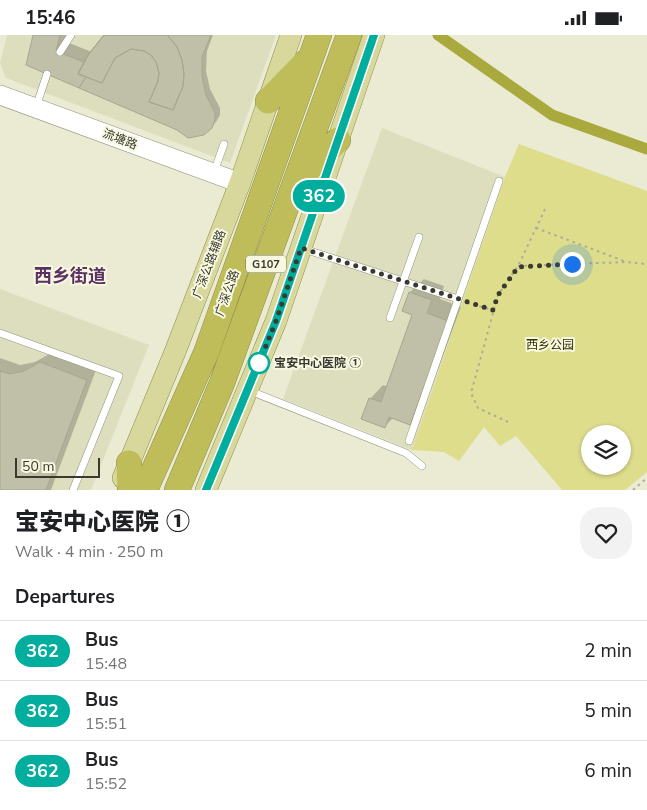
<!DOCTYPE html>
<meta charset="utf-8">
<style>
:root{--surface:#fff;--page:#f2f2f2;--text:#202124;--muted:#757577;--line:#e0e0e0}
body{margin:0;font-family:"Nunito Sans","Noto Sans SC",sans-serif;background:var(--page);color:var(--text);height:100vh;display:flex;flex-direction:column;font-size:19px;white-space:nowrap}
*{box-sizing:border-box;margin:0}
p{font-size:16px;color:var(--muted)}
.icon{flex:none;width:28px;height:28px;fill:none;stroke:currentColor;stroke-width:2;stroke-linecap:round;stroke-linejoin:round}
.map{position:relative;height:455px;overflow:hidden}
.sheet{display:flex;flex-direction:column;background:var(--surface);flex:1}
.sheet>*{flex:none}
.badge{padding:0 10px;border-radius:16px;font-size:18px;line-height:32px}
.controls{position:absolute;left:581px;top:390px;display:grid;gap:10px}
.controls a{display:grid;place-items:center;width:50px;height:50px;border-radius:50%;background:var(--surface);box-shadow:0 1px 4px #0004;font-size:25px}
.scale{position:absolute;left:15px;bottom:12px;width:85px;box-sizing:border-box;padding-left:5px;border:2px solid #393930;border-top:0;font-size:14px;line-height:18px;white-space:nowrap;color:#393930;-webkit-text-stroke:4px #f7f8df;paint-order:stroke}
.you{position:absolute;width:25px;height:25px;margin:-12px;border:4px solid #fff;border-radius:50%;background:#1a73e8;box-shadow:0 0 0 8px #1a73e833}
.map>.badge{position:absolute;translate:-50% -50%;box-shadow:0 0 0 2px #fff}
h2{padding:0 15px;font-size:19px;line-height:45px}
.round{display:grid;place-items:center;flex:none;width:52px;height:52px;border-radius:20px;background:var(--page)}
.summary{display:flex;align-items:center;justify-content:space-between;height:85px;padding:0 15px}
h1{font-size:24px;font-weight:800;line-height:38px}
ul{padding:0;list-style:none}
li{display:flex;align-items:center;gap:15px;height:60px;padding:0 15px;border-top:1px solid var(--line)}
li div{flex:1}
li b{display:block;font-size:19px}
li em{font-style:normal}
li .badge{min-width:55px;font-weight:700;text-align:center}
.status{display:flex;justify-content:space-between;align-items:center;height:35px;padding:0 25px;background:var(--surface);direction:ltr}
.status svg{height:14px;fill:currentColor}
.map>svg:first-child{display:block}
.built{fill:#dddebe}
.green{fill:#dddd8c;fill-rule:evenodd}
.shadow{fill:#0003}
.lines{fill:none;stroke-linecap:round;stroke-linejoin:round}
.canal{stroke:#aaa93d;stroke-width:11}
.building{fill:#c0c0a9;stroke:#a6a78f}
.lane-casing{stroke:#92937c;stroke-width:8}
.secondary-casing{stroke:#92937c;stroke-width:20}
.primary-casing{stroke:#8f8f4b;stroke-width:22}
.highway-casing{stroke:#8f8f4b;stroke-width:26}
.path{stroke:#acac99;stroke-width:2;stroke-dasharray:2.5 4;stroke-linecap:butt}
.lane{stroke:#fff;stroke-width:7}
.secondary{stroke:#fff;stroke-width:19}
.primary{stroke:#d8d79c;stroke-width:21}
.highway{stroke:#bebd5a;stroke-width:25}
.line-casing{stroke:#fff;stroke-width:11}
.line{stroke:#01ad9c;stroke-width:8}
.walk{stroke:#393930;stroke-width:5;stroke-dasharray:0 9}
.stop-dot{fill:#fff;stroke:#01ad9c;stroke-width:2.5}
.labels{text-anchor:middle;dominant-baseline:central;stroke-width:4;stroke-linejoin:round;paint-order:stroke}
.shield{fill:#f7f8df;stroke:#727264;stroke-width:1}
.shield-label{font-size:11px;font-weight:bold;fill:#393930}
.street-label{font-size:12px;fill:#393930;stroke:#f7f8df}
.park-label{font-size:12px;fill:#343305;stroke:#f7f8df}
.stop-label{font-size:12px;font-weight:bold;fill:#393930;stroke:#f7f8df;text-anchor:start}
.district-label{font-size:18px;font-weight:bold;fill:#5a3065;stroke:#f7f8df}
</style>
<div class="status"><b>15:46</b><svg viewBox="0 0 49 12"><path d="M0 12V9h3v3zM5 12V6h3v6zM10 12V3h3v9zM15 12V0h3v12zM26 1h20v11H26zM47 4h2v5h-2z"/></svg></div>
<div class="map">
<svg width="647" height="455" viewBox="0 0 647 455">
<rect width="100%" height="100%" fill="#eaebd2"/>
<path class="built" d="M7,0H276L230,128L6,43L0,28Z
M382,93L505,142L412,415L283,364Z
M0,254L149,310L91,455H0Z"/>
<path class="green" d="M519,109L647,156V437L625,455H562L516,401L500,411L484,392L459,426L444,417L412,415L505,142ZM590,399H622V431H590Z"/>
<path class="shadow" d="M34,0H66L64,6L92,17L106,0H213L207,16L206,36L210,54L220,73V80L216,87L211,92L177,94L79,51Z
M424,244L444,251L440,264L461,272L423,375L410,389L393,383L385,391L370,364L383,350L388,352L414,279L404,275L410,257Z
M51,318L96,335L51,455H0V323L20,330L35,327Z"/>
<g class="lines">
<path class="canal" d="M438,0L552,80L647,114"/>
</g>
<path class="building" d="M33,0H60L56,16L84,27L78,39L86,42L79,53L26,30Z
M104,0H167L168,1L177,12L182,25L184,39L183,51L173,75L149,67L158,46L159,38L156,27L151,20L144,16L131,14L115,23L102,48L78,39L88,20Z
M104,0H169L168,1L177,12L182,25L184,39L183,51L173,75L149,67L158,46L159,38L156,27L151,20L144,16L131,14L115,23L102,48L78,39L88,20Z
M104,0H211L202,22V41L206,60L215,78V85L212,93L204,100L188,103L177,95L79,53L86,42L78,39L88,20Z
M409,257L432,265L427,278L448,286L410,390L389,382L385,393L361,384L369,363L381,367L412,280L402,276Z
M40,327L87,345L46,455H0V336L10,339L24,336Z"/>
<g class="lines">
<defs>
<path id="lane" d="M60,17L71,0
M36,72L47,39
M214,137L224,109
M304,214L458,264
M390,283L419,202
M0,298L119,341L73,455
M250,356L406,418L422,431
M409,406L499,146"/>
<path id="secondary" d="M0,60L240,148"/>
<path id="primary" d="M123,443L175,317L240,148L291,0
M206,455L276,286L374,0"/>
<path id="highway" d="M268,66L306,27
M300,143L338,105
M129,428L130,455
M145,455L206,318L319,0
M177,455L222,348L349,0"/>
</defs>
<use href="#lane" class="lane-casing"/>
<use href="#secondary" class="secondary-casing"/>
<use href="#primary" class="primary-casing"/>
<use href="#highway" class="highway-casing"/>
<path class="path" d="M536,193L624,226
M518,231L626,227L647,229
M467,268L493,275
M508,387L478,373L471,358L498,260L518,231L546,172
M633,455L647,443"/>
<use href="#lane" class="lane"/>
<use href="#secondary" class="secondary"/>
<use href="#primary" class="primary"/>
<use href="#highway" class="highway"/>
</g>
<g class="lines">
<defs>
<path id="line" d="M206,455L276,286L374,0"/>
</defs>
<use href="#line" class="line-casing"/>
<use href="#line" class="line"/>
<path class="walk" d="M259,328L276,286L301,213L493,275L498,260L518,232L572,229"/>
</g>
<circle class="stop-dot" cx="259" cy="328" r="10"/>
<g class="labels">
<rect class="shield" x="246" y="220.5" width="40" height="17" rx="4"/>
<g class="shield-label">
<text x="266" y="229">G107</text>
</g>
<g class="street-label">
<text transform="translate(120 104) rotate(21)">流塘路</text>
<text transform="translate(209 229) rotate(-69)">广深公路辅路</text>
<text transform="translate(227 258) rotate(-70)">广深公路</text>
</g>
<g class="park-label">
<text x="550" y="310">西乡公园</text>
</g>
<g class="stop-label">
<text x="274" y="328">宝安中心医院 ①</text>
</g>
<g class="district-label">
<text x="70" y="241">西乡街道</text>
</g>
</g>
</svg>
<div class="controls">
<a><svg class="icon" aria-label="layers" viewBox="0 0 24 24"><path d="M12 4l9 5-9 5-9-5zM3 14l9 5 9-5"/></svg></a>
</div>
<div class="scale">50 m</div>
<div class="you" style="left:572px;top:229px"></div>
<b class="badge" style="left:319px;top:161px;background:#01ad9c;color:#fff">362</b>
</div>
<section class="sheet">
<div class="summary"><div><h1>宝安中心医院 ①</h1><p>Walk · 4 min · 250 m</p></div><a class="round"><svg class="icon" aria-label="heart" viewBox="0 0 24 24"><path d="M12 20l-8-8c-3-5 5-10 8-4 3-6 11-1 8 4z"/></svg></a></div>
<h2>Departures</h2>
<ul>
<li><span class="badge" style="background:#01ad9c;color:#fff">362</span><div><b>Bus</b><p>15:48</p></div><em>2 min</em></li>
<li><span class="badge" style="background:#01ad9c;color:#fff">362</span><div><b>Bus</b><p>15:51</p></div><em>5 min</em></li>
<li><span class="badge" style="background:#01ad9c;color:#fff">362</span><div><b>Bus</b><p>15:52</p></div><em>6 min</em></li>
</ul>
</section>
